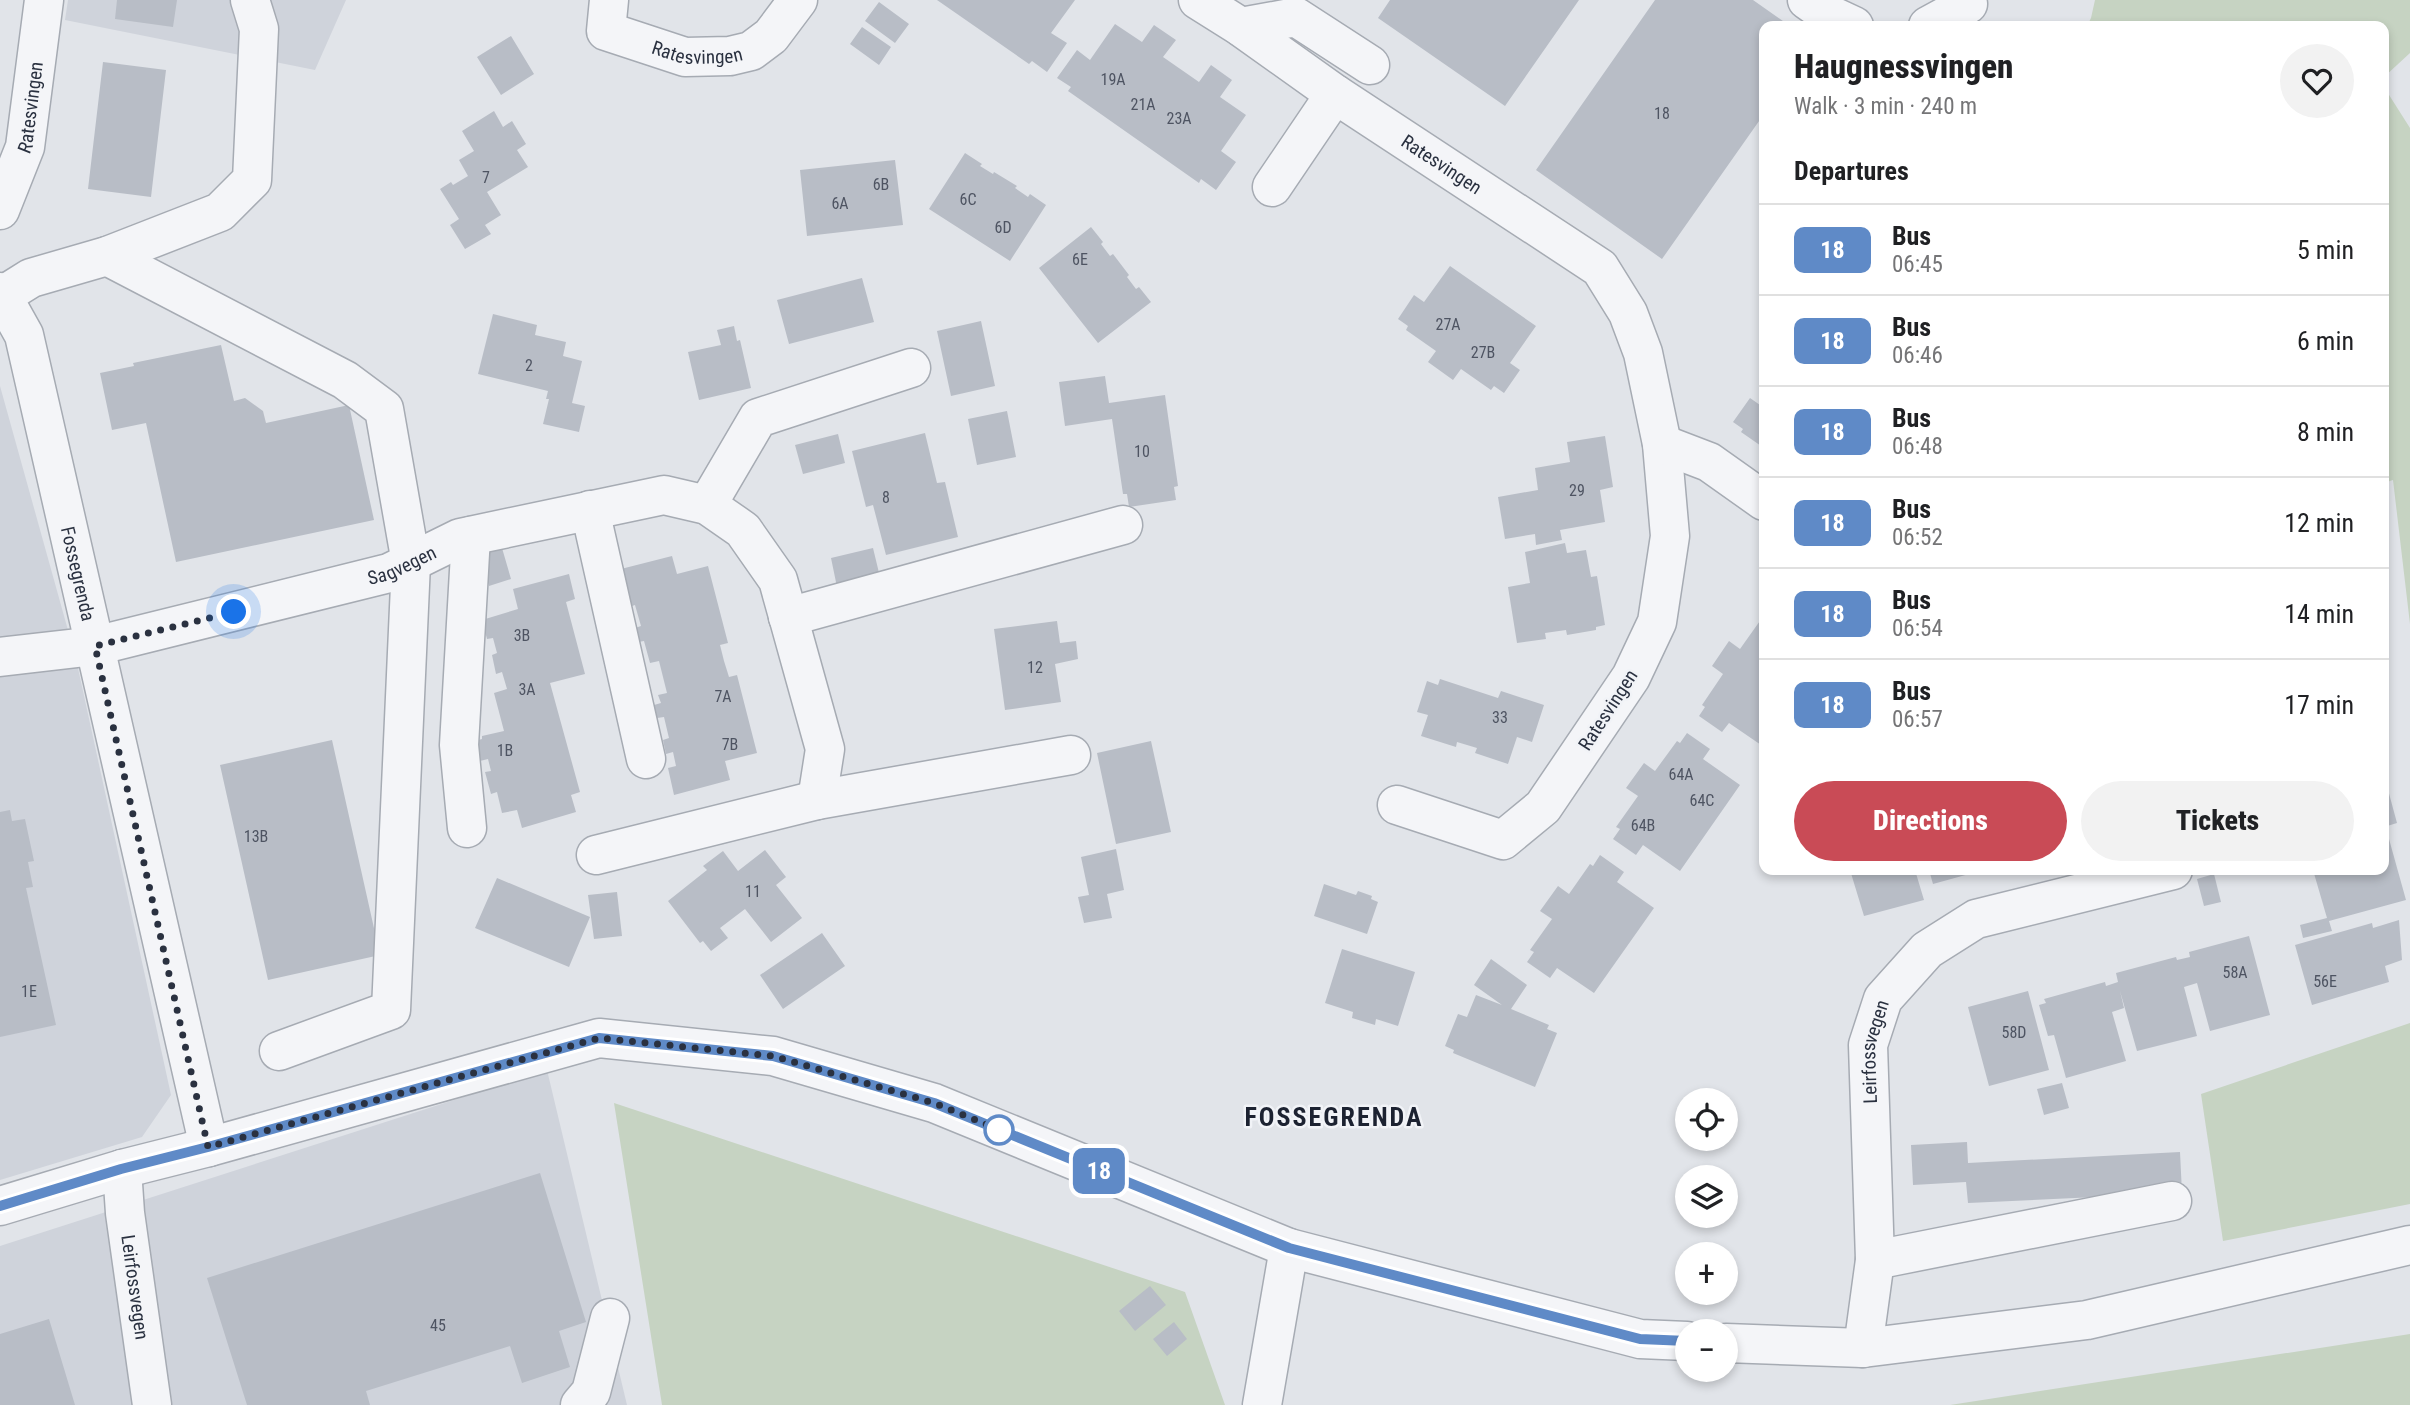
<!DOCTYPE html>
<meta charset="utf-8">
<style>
:root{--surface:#fff;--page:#f2f2f2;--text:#202124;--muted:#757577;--line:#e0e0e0;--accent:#c94b56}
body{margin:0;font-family:"Roboto Condensed",sans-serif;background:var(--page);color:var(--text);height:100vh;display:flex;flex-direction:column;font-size:26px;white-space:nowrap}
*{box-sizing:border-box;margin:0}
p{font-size:23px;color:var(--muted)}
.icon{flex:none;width:38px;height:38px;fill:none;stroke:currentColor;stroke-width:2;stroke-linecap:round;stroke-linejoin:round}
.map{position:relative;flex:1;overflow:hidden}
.details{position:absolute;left:1759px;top:21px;width:630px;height:854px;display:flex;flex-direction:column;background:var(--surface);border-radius:14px;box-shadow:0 4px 10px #0003}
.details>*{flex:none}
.badge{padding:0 14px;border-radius:10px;font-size:24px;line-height:46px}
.tools{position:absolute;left:1675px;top:1088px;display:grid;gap:14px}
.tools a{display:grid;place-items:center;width:63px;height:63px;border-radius:50%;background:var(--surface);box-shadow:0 4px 10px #0003;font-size:35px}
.you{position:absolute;width:35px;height:35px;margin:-18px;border:5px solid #fff;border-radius:50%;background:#1a73e8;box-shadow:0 0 0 10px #1a73e833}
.map>.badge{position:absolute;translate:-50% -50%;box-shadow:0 0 0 4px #fff}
h2{padding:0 35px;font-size:26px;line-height:63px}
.round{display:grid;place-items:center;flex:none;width:74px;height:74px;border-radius:37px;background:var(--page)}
.overview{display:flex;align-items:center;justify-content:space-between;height:119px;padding:0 35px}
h1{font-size:33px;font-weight:800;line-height:52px}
.cta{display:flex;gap:14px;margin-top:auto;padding:14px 35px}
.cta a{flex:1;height:80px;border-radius:42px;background:var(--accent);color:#fff;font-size:28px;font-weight:800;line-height:80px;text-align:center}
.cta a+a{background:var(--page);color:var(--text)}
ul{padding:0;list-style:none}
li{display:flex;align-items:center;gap:21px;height:91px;padding:0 35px;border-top:2px solid var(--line)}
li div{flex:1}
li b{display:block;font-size:26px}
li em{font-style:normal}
li .badge{min-width:77px;font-weight:700;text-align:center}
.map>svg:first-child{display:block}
.built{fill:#cfd3db}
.green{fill:#c6d3c2}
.building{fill:#b8bdc6}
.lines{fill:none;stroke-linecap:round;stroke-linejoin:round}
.minor-casing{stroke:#a6abb3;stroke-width:41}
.minor{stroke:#f4f5f8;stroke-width:38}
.line-casing{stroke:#fff;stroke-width:16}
.line{stroke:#5f8ac7;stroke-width:10}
.walk{stroke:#2a3140;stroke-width:7;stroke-dasharray:0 12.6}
.stop-dot{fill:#fff;stroke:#5f8ac7;stroke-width:3.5}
.labels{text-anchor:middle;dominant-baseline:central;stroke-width:5;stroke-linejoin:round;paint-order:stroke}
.number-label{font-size:16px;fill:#4e5462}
.street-label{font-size:19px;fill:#2a3140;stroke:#f1f3f7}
.district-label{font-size:26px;font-weight:bold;letter-spacing:2px;fill:#1c2231;stroke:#f1f3f7}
</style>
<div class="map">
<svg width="2410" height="1405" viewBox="0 0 2410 1405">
<rect width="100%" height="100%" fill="#e1e4e9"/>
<path class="built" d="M68,0H346L315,70L65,20Z
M0,386L76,659L171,1095L142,1137L0,1180Z
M547,1070L627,1405H0V1246Z"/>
<path class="green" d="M2095,0H2410V53L2384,77V26H2087L2091,18Z
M2384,87L2410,128V624L2393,480L2384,483Z
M2410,1023V1204L2223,1241L2201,1094Z
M614,1103L1185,1292L1225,1405H662Z
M2410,1334V1405H1950Z"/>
<path class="building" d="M117,0H177L173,27L115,19Z
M937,0H1075L1051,33L1067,43L1047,72L1032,61L1029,64Z
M1390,0H1579L1505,106L1378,18Z
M1655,0H1753L1790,26H1764V114L1662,259L1536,170Z
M879,2L909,24L895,43L865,21Z
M1115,24L1142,42L1154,25L1176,40L1163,57L1199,82L1211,65L1232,80L1220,97L1246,115L1221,151L1236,162L1216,190L1201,179L1199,183L1068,91L1071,87L1057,78L1077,50L1090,60Z
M862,27L891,47L879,65L850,44Z
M511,36L534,74L501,95L477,57Z
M103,62L166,70L151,197L88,189Z
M494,111L503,127L512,121L526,144L517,150L528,167L487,192L501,215L485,225L491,234L465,249L450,225L459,219L440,189L451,182L453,185L468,176L459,160L474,151L462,131Z
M965,153L982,164L980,166L993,174L994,172L1017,186L1015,188L1028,197L1030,194L1046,205L1010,261L929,209Z
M895,160L903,225L807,236L800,170Z
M1091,227L1103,242L1101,244L1110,256L1113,254L1129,275L1127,277L1136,289L1139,287L1151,302L1098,343L1039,268Z
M1450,266L1536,326L1510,363L1520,370L1504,393L1494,386L1491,390L1461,369L1453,380L1428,362L1436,351L1406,330L1408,326L1398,319L1414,295L1424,302Z
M862,278L874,322L789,344L777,300Z
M493,314L537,325L535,335L566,342L563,356L582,361L572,403L585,406L579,432L543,424L549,399H546L548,391L478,374Z
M981,321L995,386L951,396L937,331Z
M734,326L737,341L740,340L751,388L699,400L688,352L721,345L717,330Z
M221,345L234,401L245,398L263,411L266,423L349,405L374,520L176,562L146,423L112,430L100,373L134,366L133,363Z
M1105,376L1109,403L1165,395L1178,486L1174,487L1176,500L1129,507L1127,494H1123L1112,419L1065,426L1059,382Z
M1750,398L1760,405L1764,399V448L1741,432L1743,429L1733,422Z
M1007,411L1016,457L977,465L968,419Z
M925,433L937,483L945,482L958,537L886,555L873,505L866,507L852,451Z
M838,434L845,463L803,474L795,445Z
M1605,436L1613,487L1600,490L1605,522L1560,530L1562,540L1536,545L1535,534L1505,539L1498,497L1538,490L1535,468L1570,462L1567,442Z
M1565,543L1567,553L1586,550L1591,577L1597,576L1605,625L1596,627V630L1567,635L1566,630L1545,633L1546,639L1517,643L1508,587L1530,583L1525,552Z
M502,548L511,579L489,586L486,574L475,556Z
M873,548L880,577L837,587L831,558Z
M672,556L677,574L708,566L728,643L720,645L724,661L729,677L737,675L757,753L725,761L730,780L674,795L668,768L676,766L673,752L666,754L663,740L669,738L668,734L664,717L657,718L654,705L661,703L658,695L667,693L659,661L650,663L644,641L638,642L635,628L641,626L635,605L629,607L617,570Z
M569,574L575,599L566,602L585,674L550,683L580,792L571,795L576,812L522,828L517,810L502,813L497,792L491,794L485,772L491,771L488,759L480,761L475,741L482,739V736L504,731L494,693L507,689L502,672L496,674L492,655L497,653L493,638L487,639L482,620L518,609L513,589Z
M1762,618L1764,619V747L1729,723L1722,732L1699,716L1705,707L1702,705L1723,674L1712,666L1729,641L1740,649Z
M1057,621L1060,643L1076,641L1078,659L1055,664L1061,702L1005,710L994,629Z
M1440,679L1498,698L1501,691L1544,705L1532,742L1517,737L1508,764L1475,753L1477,748L1457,742L1456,747L1421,736L1428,715L1417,712L1427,681L1438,685Z
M1687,733L1710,749L1703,759L1740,785L1680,871L1643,845L1636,855L1613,839L1620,829L1616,827L1638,796L1626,788L1644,763L1655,771L1677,741L1680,743Z
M332,740L380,955L268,980L220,765Z
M1151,741L1171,832L1116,844L1097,753Z
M2384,775L2397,823L2384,827Z
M10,810L12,821L25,819L34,861L28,862L33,887L26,888L56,1025L0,1037V812Z
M2389,839L2406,900L2329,921L2332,931L2303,938L2300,925L2327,918L2313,870H2384V841Z
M1116,849L1124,890L1107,894L1112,918L1084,923L1078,897L1089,895L1081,857Z
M765,850L786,877L776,885L802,918L771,942L745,909L720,928L728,938L711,951L703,941L700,943L668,901L707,870L703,866L723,851L738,871Z
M1600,855L1624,872L1617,882L1654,908L1594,993L1557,968L1550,978L1527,962L1534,952L1530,950L1552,919L1540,911L1558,886L1569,894L1590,864L1593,866Z
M1850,870H1915L1924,900L1864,916Z
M1929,870H1979L1980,871L1933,884Z
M2214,874L2221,902L2204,906L2197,879Z
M497,878L590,917L569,967L475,928Z
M1324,884L1356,895L1358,891L1372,896L1371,899L1378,902L1367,934L1314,916Z
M617,892L622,936L594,939L588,895Z
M2399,920L2402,960L2385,966L2389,982L2312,1005L2295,945L2372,923L2373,928Z
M822,933L845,966L783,1009L760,975Z
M2249,936L2270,1015L2210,1031L2197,983L2184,987L2197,1036L2137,1051L2120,991L2124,1008L2112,1012L2126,1061L2066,1078L2054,1035L2048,1036L2039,1005L2046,1003L2044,999L2105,982L2106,986L2118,982L2116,973L2176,957L2177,960L2190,957L2189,952Z
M1342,949L1415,972L1398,1026L1376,1019L1375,1025L1352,1018L1353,1012L1325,1003Z
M1491,959L1527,985L1511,1009L1549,1025L1547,1029L1557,1033L1535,1087L1453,1053L1454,1050L1445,1046L1458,1014L1467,1017L1476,995L1502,1005L1474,985Z
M2028,991L2049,1070L1989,1086L1968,1007Z
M2062,1083L2069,1108L2044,1115L2037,1089Z
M1967,1142L1968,1163L2180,1152L2182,1193L1968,1203L1966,1182L1913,1185L1911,1145Z
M540,1173L586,1322L559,1331L570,1367L522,1383L510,1346L366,1391L370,1405H247L207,1278Z
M1150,1286L1166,1305L1135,1331L1119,1311Z
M49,1319L75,1405H0V1334Z
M1174,1322L1187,1339L1167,1356L1153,1339Z"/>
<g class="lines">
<defs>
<g id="minor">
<path id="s1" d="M609,0L606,31L685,57L730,56L751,51L771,36L798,0"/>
<path id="s2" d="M1198,0L1241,27L1335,94L1600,268L1628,313L1643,353L1662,444L1670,536L1657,622L1631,677L1543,807L1503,840L1397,805"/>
<path d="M1807,0L1824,12L1854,26"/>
<path d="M1928,26L1968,4"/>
<path d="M1241,27L1296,17L1370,65"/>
<path d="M1272,187L1335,94"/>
<path id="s3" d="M0,210L25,147L44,0"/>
<path d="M107,256L345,380L384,409L411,563L391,1010L279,1051"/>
<path id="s4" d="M0,292L24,335L209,1147"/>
<path d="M2,296L31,278L107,256L220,212L252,180L259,29L250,0"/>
<path d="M1662,444L1709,462L1764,501"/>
<path d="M707,505L758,418L911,368"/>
<path d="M590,510L646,759"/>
<path d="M788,617L1123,525"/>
<path id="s5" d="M0,657L95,646L389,573L460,538L664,495L707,505L743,530L778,580L825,749L817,800"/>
<path d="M467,828L459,745L471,536"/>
<path d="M596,855L817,800L1071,755"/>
<path id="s6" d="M122,1169L125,1213L152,1405"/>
<path d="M0,1206L122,1169L209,1147L599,1038L773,1056L934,1103L1289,1248L1640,1339L1687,1341"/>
<path d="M1875,1260L2172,1201"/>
<path d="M1726,1343L1863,1348L2087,1320L2410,1245"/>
<path id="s7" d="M1863,1348L1875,1260L1868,1045L1883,999L1927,950L1976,919L2173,870"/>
<path d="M580,1405L591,1392L610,1318"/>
<path d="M1262,1405L1289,1248"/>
</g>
</defs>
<use href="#minor" class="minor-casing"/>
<use href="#minor" class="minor"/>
</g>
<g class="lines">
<defs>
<path id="line" d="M0,1206L121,1169L208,1147L599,1038L773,1056L934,1103L1289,1248L1640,1339L1687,1341"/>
</defs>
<use href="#line" class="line-casing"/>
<use href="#line" class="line"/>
<path class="walk" d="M234,612L95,646L208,1147L599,1038L773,1056L934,1103L1010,1134L999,1130"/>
</g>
<circle class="stop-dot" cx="999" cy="1130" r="14"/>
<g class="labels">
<g class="number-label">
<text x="1113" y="79">19A</text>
<text x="1143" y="104">21A</text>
<text x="1662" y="113">18</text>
<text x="1179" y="118">23A</text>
<text x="486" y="177">7</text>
<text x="881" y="184">6B</text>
<text x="968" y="199">6C</text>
<text x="840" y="203">6A</text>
<text x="1003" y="227">6D</text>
<text x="1080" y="259">6E</text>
<text x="1448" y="324">27A</text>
<text x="1483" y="352">27B</text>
<text x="529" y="365">2</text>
<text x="1142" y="451">10</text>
<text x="1577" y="490">29</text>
<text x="886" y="497">8</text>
<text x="522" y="635">3B</text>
<text x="1035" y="667">12</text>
<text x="527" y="689">3A</text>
<text x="723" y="696">7A</text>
<text x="1500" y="717">33</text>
<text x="730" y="744">7B</text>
<text x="505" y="750">1B</text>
<text x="1681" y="774">64A</text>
<text x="1702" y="800">64C</text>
<text x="1643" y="825">64B</text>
<text x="256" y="836">13B</text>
<text x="753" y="891">11</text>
<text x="2235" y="972">58A</text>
<text x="2325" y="981">56E</text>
<text x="29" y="991">1E</text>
<text x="2014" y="1032">58D</text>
<text x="438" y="1325">45</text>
</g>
<g class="street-label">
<text stroke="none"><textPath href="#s1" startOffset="126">Ratesvingen</textPath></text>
<text stroke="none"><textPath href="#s3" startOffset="108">Ratesvingen</textPath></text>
<text stroke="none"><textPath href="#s2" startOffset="294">Ratesvingen</textPath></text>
<text stroke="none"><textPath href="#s5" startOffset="413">Sagvegen</textPath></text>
<text stroke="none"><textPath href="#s4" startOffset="294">Fossegrenda</textPath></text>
<text transform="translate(1608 710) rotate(-57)">Ratesvingen</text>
<text stroke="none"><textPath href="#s7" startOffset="298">Leirfossvegen</textPath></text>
<text stroke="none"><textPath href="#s6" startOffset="119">Leirfossvegen</textPath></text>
</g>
<g class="district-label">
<text x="1334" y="1117">FOSSEGRENDA</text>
</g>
</g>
</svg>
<div class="tools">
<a><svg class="icon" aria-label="locate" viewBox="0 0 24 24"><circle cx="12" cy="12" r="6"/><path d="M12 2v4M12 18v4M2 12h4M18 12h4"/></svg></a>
<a><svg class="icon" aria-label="layers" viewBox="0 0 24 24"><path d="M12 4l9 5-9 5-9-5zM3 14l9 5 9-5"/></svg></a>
<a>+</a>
<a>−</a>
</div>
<div class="you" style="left:234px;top:612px"></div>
<b class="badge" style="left:1099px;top:1171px;background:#5f8ac7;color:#fff">18</b>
<section class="details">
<div class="overview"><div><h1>Haugnessvingen</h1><p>Walk · 3 min · 240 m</p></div><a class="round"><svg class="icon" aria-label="heart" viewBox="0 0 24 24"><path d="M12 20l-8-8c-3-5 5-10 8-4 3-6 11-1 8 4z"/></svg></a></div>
<h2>Departures</h2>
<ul>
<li><span class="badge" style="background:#5f8ac7;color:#fff">18</span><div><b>Bus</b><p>06:45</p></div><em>5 min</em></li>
<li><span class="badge" style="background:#5f8ac7;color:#fff">18</span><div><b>Bus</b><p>06:46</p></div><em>6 min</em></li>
<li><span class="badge" style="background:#5f8ac7;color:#fff">18</span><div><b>Bus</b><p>06:48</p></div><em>8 min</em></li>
<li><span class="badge" style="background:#5f8ac7;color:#fff">18</span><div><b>Bus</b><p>06:52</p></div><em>12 min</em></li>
<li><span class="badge" style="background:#5f8ac7;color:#fff">18</span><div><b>Bus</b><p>06:54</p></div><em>14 min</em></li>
<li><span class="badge" style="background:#5f8ac7;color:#fff">18</span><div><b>Bus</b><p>06:57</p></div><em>17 min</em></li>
</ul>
<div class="cta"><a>Directions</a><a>Tickets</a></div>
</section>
</div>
